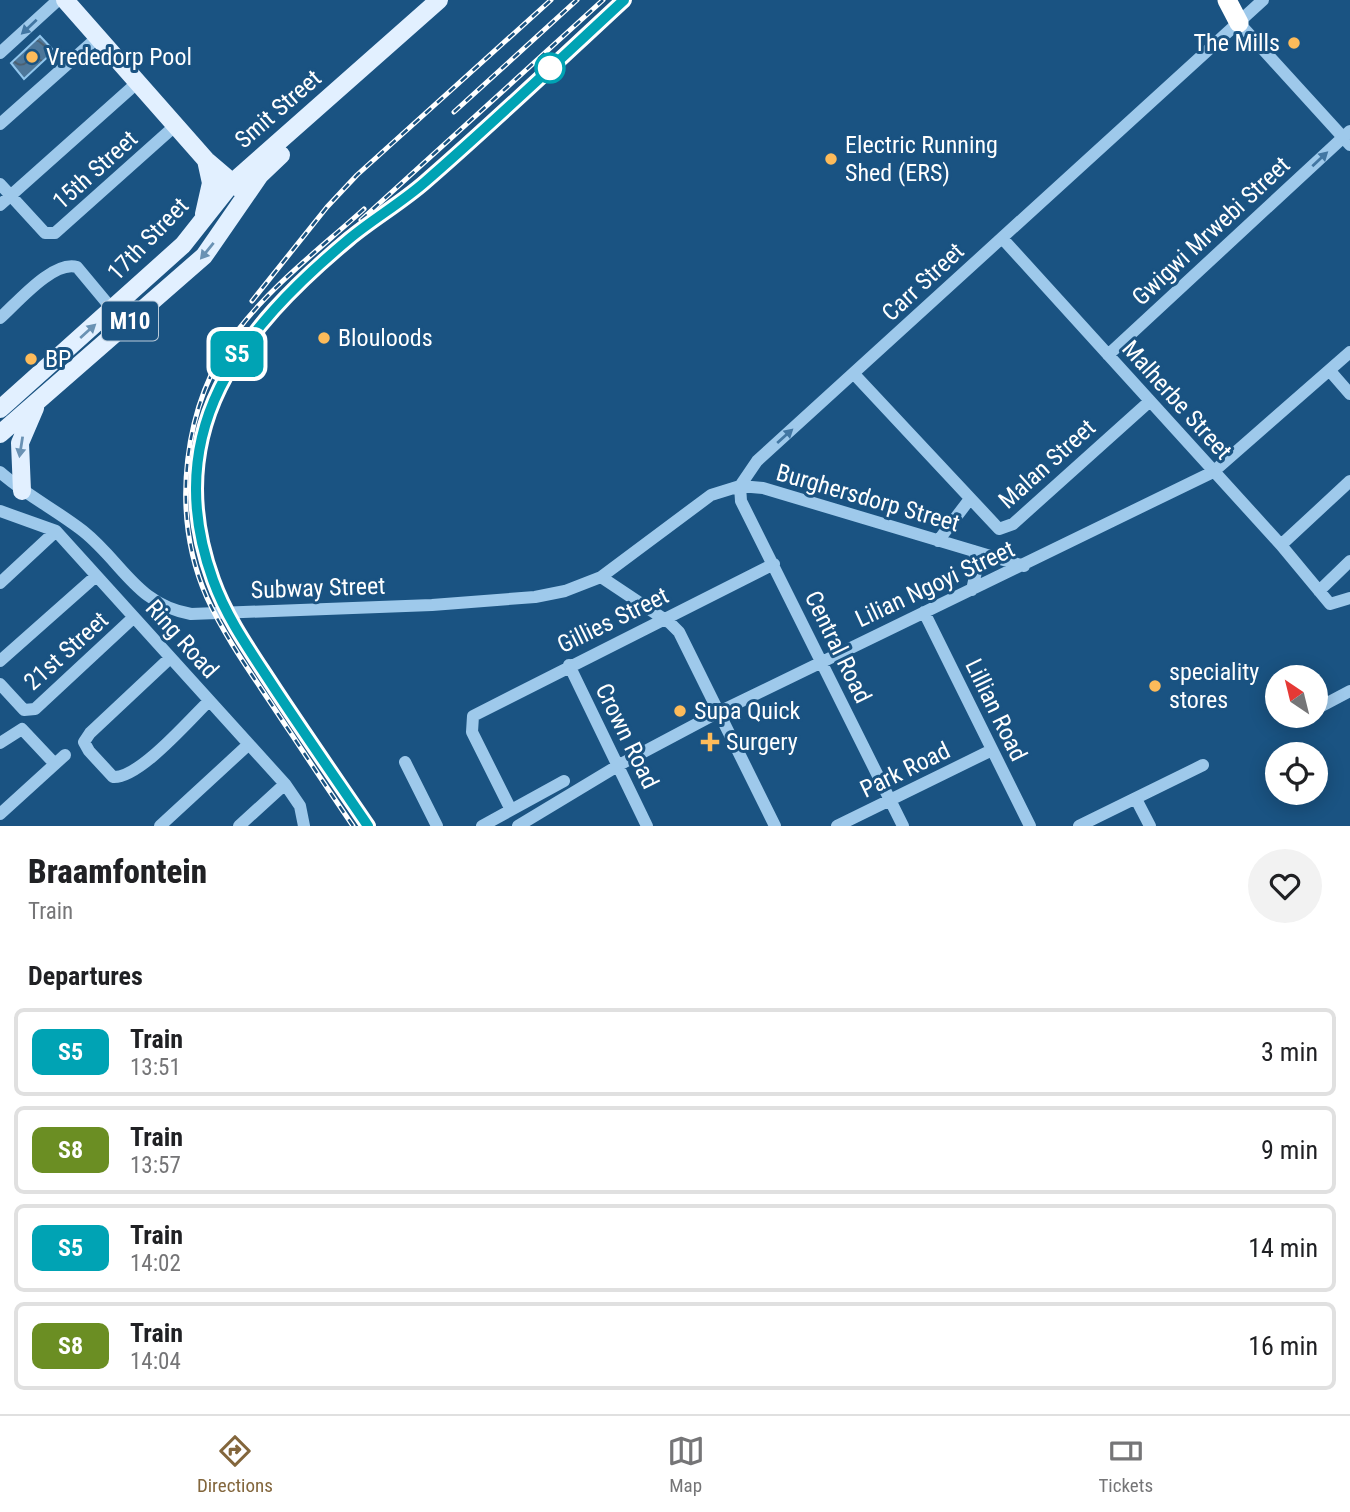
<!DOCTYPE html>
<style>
:root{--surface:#fff;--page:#f2f2f2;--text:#202124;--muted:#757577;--line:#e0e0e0;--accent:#83663c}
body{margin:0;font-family:"Roboto Condensed",sans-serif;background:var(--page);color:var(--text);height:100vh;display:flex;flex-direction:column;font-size:26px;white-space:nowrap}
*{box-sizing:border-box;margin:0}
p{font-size:23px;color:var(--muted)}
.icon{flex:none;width:38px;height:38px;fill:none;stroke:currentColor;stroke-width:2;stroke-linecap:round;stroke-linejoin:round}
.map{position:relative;height:826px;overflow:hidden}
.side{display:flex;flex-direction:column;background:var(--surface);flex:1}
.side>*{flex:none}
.badge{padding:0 14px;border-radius:10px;font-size:24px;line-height:46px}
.needle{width:46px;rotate:325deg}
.controls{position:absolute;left:1265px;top:665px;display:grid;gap:14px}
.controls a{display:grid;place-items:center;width:63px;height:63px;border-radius:50%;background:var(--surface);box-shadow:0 4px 18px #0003;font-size:35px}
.map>.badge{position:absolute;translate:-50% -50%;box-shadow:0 0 0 4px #fff}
h2{padding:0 28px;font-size:26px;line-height:63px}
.round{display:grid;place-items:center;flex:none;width:74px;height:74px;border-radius:37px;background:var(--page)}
.summary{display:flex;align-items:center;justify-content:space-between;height:119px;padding:0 28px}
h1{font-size:33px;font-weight:800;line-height:52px}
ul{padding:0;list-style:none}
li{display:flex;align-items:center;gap:21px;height:88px;margin:0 14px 10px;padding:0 14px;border:4px solid var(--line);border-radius:10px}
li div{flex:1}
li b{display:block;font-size:26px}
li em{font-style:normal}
li .badge{min-width:77px;font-weight:700;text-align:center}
.dock{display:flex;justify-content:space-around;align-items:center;height:98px;border-top:2px solid var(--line);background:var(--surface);font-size:19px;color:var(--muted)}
.dock a{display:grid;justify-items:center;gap:4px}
.dock .current{color:var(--accent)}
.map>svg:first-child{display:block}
.water{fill:url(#water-waves);stroke:#91c6ed;stroke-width:2}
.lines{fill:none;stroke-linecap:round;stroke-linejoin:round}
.minor{stroke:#9ec9eb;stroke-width:12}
.major{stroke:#e2f0ff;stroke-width:18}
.highway{stroke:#fff;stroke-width:19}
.rail-casing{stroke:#fff;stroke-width:5}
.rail{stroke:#1a5382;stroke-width:2.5;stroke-dasharray:8;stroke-linecap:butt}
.oneway{fill:#4276a2}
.oneway2{fill:#6a92b4}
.line-casing{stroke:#fff;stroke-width:16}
.line{stroke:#00a3b4;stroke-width:10}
.poi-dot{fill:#fdbb5a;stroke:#1a5382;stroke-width:2.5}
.stop-dot{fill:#fff;stroke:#00a3b4;stroke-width:3.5}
.labels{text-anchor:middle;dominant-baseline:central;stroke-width:6;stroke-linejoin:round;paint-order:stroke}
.shield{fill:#1a5382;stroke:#bacbda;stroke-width:2}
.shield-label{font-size:23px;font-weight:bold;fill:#fff}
.poi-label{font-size:24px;fill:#fff;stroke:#1a5382;text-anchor:start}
.street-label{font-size:24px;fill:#fff;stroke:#1a5382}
</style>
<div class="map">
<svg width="1350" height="826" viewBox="0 0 1350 826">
<defs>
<pattern id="water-waves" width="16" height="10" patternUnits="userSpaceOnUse" patternTransform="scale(1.75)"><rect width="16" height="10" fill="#4d779a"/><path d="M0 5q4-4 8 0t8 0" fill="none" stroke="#4c5f6f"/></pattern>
</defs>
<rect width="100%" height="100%" fill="#1a5382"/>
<path class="water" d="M40,36L54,51L24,79L11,63Z"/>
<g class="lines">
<path class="minor" d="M1239,23L1350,145
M0,53L58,0
M0,124L98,37
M0,184L45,233H55L176,125
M0,205L138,82
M1002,238L1281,545L1330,604L1350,598
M0,318C17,303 53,260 77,267L112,309
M1108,355L1350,131
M1330,371L1350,394
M854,374L999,529L1013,524L1150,401
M0,472C26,495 56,510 83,531C123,563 136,604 191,614L432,605L535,597L565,591L601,577L711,495L740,486L763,488L1024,566
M0,511L56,531L285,784L300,806L304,826
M938,541L969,500
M1281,545L1350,481
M601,577L670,623L679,632L775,826
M0,583L56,531
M972,590L977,567L974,551
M1319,591L1350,561
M924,612L1030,826
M170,658L90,733L84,742L89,751L113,777C139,779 190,719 209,701
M0,661L96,576
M569,665L647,826
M0,684L24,710L35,709L134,617
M1316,709L1350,691
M0,743L22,729L55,764
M405,762L437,826
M1136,799L1150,826
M511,810L472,732L473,716L774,564
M0,814L65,755
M160,826L249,744
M239,826L285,784
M482,826L564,781
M518,826L619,765L717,713L1213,472L1350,352
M837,826L992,750
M903,826L741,501L740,486L757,461L1263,0
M1079,826L1203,765"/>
<path class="major" d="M65,0L206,160L240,189
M204,214L211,183L206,160
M0,409L183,245L232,183L439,0
M0,434L204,256L260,175L281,155
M22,491L20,443L35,408"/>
<path class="highway" d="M1227,0L1239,23"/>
<defs>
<path id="rail" d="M454,112L577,0
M361,220L603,0
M252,301L327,207L357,175L551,0
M353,826C325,785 298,744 270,702C248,669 224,635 207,598C170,514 182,404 238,330C273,284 322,247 364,209
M368,826C336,779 304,733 273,686C251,652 227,619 213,580C159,430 242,326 353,236C376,217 402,201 425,182C493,123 558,61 624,0"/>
</defs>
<use href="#rail" class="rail-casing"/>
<use href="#rail" class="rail"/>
</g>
<defs><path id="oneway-solid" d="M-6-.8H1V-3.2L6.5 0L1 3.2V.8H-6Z" transform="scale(1.75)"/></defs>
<g class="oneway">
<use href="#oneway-solid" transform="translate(29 27) rotate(137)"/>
<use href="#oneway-solid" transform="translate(1320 159) rotate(-43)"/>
<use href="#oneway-solid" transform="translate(785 436) rotate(-42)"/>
</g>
<g class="oneway2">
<use href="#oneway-solid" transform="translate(207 251) rotate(129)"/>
<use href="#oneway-solid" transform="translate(88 331) rotate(-42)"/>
<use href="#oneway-solid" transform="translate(21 447) rotate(99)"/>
</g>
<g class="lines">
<defs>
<path id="line" d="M368,826C336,779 304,733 273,686C251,652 227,619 213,580C159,431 240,330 349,239C373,219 401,203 425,182C493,123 558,61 624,0"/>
</defs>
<use href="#line" class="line-casing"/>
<use href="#line" class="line"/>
</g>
<g class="poi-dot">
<circle cx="1294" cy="43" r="7"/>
<circle cx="32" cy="57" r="7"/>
<circle cx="831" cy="159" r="7"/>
<circle cx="324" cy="338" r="7"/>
<circle cx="31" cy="359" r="7"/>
<circle cx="1155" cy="686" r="7"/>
<circle cx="680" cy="711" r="7"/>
<path d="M706.5 731.5h7v7h7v7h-7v7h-7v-7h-7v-7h7z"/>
</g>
<circle class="stop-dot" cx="550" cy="68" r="14"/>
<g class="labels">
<rect class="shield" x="102" y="301.5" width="56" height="39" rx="5"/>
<g class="shield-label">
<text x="130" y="321">M10</text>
</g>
<g class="poi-label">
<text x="1280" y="43" text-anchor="end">The Mills</text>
<text x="46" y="57">Vrededorp Pool</text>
<text x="845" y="145">Electric Running<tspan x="845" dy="28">Shed (ERS)</tspan></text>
<text x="338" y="338">Blouloods</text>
<text x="45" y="359">BP</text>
<text x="1169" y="672">speciality<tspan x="1169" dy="28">stores</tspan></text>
<text x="694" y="711">Supa Quick</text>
<text x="726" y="742">Surgery</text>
</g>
<g class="street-label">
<text transform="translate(278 109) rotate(-41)">Smit Street</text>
<text transform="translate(95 170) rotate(-42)">15th Street</text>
<text transform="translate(1211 231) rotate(-43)">Gwigwi Mrwebi Street</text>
<text transform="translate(148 239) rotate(-46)">17th Street</text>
<text transform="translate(923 282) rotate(-43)">Carr Street</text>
<text transform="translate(1177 400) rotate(48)">Malherbe Street</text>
<text transform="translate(1047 464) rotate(-42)">Malan Street</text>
<text transform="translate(868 498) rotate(16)">Burghersdorp Street</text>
<text transform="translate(935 584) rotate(-25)">Lilian Ngoyi Street</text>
<text transform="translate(318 588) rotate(-2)">Subway Street</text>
<text transform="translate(613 620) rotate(-26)">Gillies Street</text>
<text transform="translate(182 639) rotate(48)">Ring Road</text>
<text transform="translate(838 647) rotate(64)">Central Road</text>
<text transform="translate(66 651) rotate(-42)">21st Street</text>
<text transform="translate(996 710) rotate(64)">Lillian Road</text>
<text transform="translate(627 736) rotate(64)">Crown Road</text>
<text transform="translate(905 770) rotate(-26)">Park Road</text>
</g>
</g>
</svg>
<div class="controls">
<a><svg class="needle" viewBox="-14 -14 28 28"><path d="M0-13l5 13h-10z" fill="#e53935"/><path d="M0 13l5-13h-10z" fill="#757577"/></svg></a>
<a><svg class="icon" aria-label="locate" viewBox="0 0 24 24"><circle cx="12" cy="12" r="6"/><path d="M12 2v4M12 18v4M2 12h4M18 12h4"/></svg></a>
</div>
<b class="badge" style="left:237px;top:354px;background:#00a3b4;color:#fff">S5</b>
</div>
<section class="side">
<div class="summary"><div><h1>Braamfontein</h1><p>Train</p></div><a class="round"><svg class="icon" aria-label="heart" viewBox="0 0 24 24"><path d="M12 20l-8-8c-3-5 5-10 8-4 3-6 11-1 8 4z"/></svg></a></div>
<h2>Departures</h2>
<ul>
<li><span class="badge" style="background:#00a3b4;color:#fff">S5</span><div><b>Train</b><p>13:51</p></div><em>3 min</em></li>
<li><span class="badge" style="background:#6b8e23;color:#fff">S8</span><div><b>Train</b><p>13:57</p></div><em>9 min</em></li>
<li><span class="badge" style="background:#00a3b4;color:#fff">S5</span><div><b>Train</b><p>14:02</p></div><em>14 min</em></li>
<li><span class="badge" style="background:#6b8e23;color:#fff">S8</span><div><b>Train</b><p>14:04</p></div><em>16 min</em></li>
</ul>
</section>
<nav class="dock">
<a class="current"><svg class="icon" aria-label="directions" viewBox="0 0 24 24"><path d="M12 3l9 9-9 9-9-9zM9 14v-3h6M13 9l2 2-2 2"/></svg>Directions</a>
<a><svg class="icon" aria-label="map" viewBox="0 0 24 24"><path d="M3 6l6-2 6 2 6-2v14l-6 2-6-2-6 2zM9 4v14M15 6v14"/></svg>Map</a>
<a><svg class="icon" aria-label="tickets" viewBox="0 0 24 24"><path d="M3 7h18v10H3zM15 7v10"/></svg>Tickets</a>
</nav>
